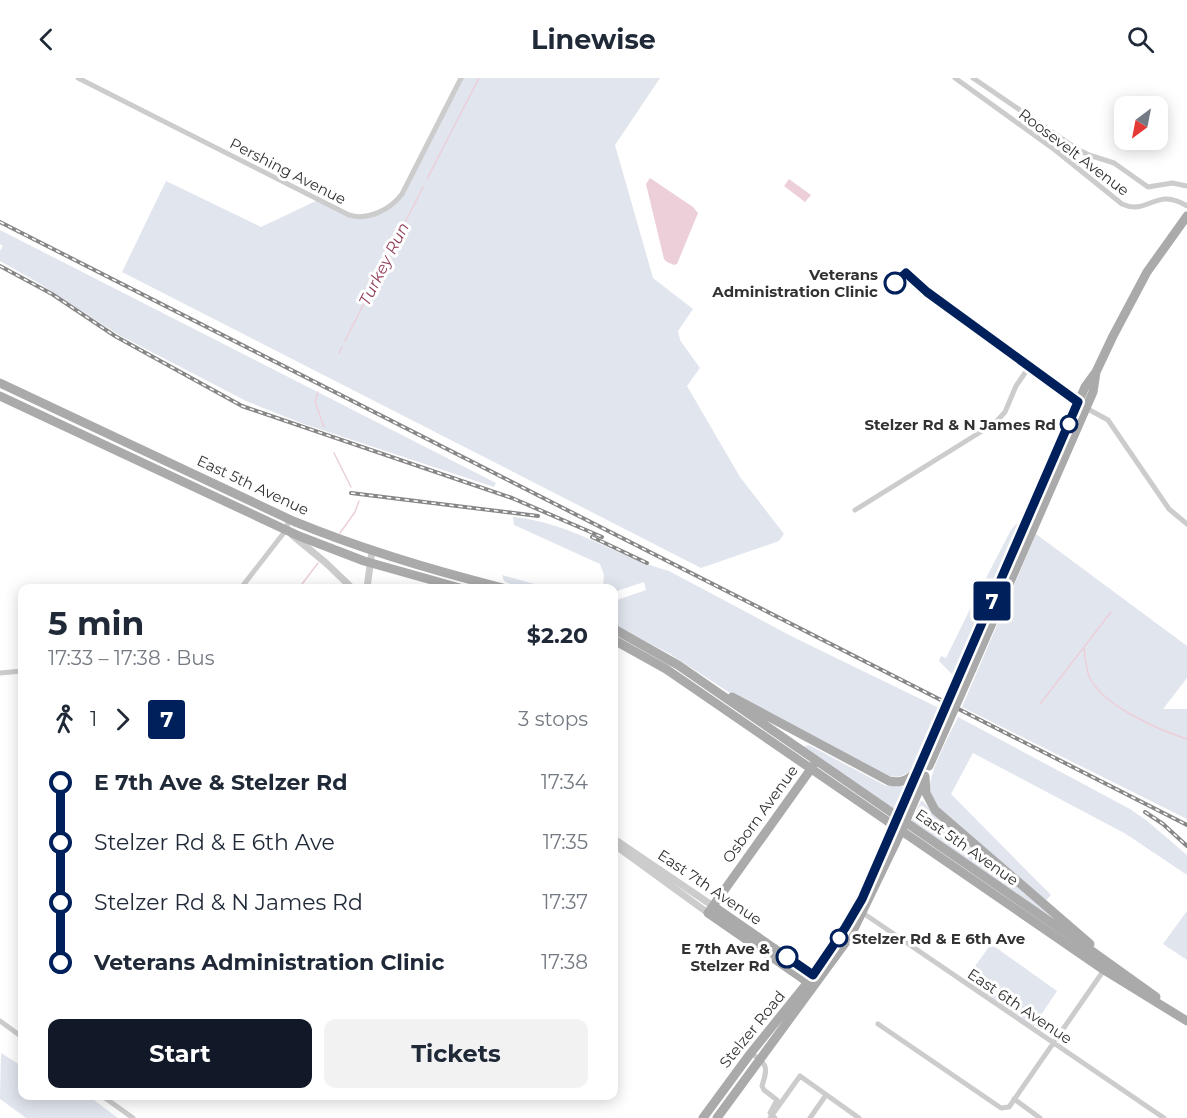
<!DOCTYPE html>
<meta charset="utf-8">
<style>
:root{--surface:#fff;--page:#f2f2f3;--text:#1f2937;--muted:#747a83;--accent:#111827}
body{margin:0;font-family:Montserrat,sans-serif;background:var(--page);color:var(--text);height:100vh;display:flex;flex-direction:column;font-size:22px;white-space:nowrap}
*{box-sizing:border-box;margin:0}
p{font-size:20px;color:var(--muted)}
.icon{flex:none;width:33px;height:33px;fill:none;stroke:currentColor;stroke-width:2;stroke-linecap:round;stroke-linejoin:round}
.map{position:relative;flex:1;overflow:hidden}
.side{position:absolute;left:18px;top:506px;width:600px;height:516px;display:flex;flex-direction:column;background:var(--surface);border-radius:12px;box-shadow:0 3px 15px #0003}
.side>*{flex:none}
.badge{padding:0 12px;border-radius:4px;font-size:21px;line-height:39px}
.needle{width:39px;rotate:212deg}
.controls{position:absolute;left:1114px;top:18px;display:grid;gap:12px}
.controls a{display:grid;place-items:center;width:54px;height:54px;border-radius:12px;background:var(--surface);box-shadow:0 3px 15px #0003;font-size:30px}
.map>.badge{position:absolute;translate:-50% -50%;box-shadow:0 0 0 3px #fff}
.legs{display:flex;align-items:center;gap:9px;height:66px;padding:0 30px;font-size:20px}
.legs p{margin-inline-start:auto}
.overview{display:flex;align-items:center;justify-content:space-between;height:102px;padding:0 30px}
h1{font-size:33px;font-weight:700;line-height:45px}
.button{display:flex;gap:12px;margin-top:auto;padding:12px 30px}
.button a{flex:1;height:69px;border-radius:12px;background:var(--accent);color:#fff;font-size:24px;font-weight:700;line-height:69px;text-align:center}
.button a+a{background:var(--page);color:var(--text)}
ul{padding:0 30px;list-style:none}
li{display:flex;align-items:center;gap:21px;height:60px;font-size:22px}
li i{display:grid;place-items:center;width:9px;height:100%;margin:0 8px;background:currentColor}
li i::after{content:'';width:15px;height:15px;margin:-8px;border:4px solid;border-radius:50%;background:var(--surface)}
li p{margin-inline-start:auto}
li:first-child i{background:linear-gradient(#0000 50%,currentColor 0)}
li:last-child i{background:linear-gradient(currentColor 50%,#0000 0)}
header{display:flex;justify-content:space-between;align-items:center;height:78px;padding:0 30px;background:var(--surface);font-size:27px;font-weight:700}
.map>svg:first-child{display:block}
.green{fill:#e1e5ee}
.water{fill:#eccfd9}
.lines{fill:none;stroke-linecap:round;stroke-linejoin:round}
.stream{stroke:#eccfd9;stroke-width:1.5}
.minor{stroke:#ccc;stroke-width:5}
.tertiary{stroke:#ccc;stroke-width:7}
.primary{stroke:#aaa;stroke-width:9}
.rail-casing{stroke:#878787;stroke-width:4}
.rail{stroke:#fff;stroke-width:1.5;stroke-dasharray:4.5;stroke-linecap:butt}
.primary-bridge{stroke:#aaa;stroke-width:9}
.line-1-casing{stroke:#fff;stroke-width:14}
.line-1{stroke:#00205b;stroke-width:9}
.stop-1-dot{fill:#fff;stroke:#00205b;stroke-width:3}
.labels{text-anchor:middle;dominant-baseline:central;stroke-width:6;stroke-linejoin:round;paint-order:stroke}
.street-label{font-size:15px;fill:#323232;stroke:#fff}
.stop-label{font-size:15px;font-weight:bold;fill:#323232;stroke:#fff;text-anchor:end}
.water-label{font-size:16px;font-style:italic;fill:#93415d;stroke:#fff}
</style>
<header><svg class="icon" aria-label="back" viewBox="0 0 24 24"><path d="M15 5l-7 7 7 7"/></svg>Linewise<svg class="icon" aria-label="search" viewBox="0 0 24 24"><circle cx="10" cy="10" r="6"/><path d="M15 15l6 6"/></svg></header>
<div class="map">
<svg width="1187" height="1040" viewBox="0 0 1187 1040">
<rect width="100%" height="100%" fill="#fff"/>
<path class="green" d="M461,0H660L615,67L653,200L693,231L678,253L680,262L700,290L687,308L740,399L784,456L779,463L701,490L122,194L166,103L261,149L318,122L353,139L381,133L398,121Z
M0,152L496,405L494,409L301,345L246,323L119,257L37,204L0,183V173L3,168L0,166Z
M513,439C570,444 615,478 669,493L791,558L939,630L912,691C905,698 899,700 889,698L741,622L670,576L614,547V523L646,512L644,504L614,514V510H603L604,497L600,486L514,447Z
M1016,446H1019L954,598L939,583L941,578L946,580L975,521V515L985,502L1011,452Z
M1036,456L1187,568V600L1163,631H1187V741L962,629Z
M502,497L549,510C533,510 518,511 504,503Z
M958,639L1130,731L1146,742L1187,777V797L1126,756L973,675L951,716L1051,817L1045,823L939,730C934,724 930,717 930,709C930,692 950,656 958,639Z
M809,667L886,708H904L906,709L895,732L805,672V668Z
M921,723H923L939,742L1057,843L911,744Z
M1187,833V882L1163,866Z
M991,866L1057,913L1033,949L965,902Z
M1,975L22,988V1017H87L118,1040H26L0,1021Z"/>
<path class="water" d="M650,100L693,129L698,135L677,186L674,187L667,184L664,181L646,106Z
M789,101L811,117L805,124L784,108Z"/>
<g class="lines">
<path class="stream" d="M427,101L479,0
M345,263L423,109
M339,275L342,269
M318,314L315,324L324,349
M334,375L351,409
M340,455L355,434L359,423
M299,510L318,485
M1084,570C1085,579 1086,589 1089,598C1101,627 1159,652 1187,661
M1040,626L1111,534"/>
<path class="minor" d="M78,0L349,137C368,143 391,131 402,116L461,0
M955,0L1055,72L1122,126C1148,138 1156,108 1187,128
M973,0L1077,71L1089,77L1114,85L1148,109L1172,105L1187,108
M855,432L995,345L1005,334L1016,308L1029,289L1086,330L1108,342L1169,431L1187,446
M241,510L286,452L289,441
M0,595L22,593
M863,835L1164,1040
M0,943L22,959
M878,946L1001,1030L1009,1029L1104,892
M751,975C768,987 768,989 762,1008L764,1012L777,1022L770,1035L775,1040
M101,1017L133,1040
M1014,1021L1040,1040
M770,1040L800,998L859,1040
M810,1040L826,1017"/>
<path class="tertiary" d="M292,457L326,485L352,510
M367,510L372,473
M614,761L713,828
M620,771L708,835"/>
<path class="primary" d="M0,305L293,443C361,471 431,492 503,510
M0,318L299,458L364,483L460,510
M614,551L678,587L1075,861L1156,919
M614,562L666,591L1104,892L1187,943
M964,588L1085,309L1096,294L1113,258L1147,194L1187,138
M972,591L1093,314L1096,294
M732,619L889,703C902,706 911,701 919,690
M925,698L926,715L935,732L1090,866
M900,734L917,696
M907,740L923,703
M713,828L817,900
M812,907L708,835L813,688
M703,1040L750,976L808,904L845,850L862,821L889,761
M717,1040L851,857L895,766"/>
<defs>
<path id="rail" d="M0,144L1187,747
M0,188L52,216L115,258L242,328L512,420L602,459
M351,415L538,438
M592,459L647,485
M1145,734L1163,746L1187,768"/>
</defs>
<use href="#rail" class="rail-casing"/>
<use href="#rail" class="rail"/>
<path class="primary-bridge" d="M922,685L964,588
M929,688L972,591
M889,761L900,734
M895,766L907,740"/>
</g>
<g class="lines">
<defs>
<path id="line-1" d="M787,879L813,897L845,850L862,821L1078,324L927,214L906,195L895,205"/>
</defs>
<use href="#line-1" class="line-1-casing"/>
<use href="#line-1" class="line-1"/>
</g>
<g class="stop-1-dot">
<circle cx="895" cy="205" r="10"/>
<circle cx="1069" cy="346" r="8"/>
<circle cx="839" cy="860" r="8"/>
<circle cx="787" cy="879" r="10"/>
</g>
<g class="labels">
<g class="street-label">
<text transform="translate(1074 74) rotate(37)">Roosevelt Avenue</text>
<text transform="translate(288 93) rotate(27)">Pershing Avenue</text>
<text transform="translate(253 407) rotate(25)">East 5th Avenue</text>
<text transform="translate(760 736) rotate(-54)">Osborn Avenue</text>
<text transform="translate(967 769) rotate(35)">East 5th Avenue</text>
<text transform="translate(710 809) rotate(34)">East 7th Avenue</text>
<text transform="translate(1020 928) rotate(34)">East 6th Avenue</text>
<text transform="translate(752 951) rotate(-51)">Stelzer Road</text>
</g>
<g class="stop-label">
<text x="878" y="196">Veterans<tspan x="878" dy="17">Administration Clinic</tspan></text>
<text x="1056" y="346">Stelzer Rd &amp; N James Rd</text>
<text x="852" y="860" text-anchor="start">Stelzer Rd &amp; E 6th Ave</text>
<text x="770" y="870">E 7th Ave &amp;<tspan x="770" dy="17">Stelzer Rd</tspan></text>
</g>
<g class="water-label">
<text transform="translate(384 186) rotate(-63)">Turkey Run</text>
</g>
</g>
</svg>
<div class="controls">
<a><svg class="needle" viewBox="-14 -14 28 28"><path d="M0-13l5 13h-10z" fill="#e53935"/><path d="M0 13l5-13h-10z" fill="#747a83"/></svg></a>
</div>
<b class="badge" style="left:992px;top:523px;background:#00205b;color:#fff">7</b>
<section class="side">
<div class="overview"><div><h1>5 min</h1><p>17:33 – 17:38 · Bus</p></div><b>$2.20</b></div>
<div class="legs"><svg class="icon" aria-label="walk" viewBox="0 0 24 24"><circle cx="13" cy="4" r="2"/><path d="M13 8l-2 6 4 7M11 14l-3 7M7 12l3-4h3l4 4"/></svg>1<svg class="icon" aria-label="forward" viewBox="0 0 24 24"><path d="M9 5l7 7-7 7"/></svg><b class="badge" style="background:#00205b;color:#fff">7</b><p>3 stops</p></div>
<ul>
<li><i style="color:#00205b"></i><b>E 7th Ave &amp; Stelzer Rd</b><p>17:34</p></li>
<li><i style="color:#00205b"></i><span>Stelzer Rd &amp; E 6th Ave</span><p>17:35</p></li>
<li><i style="color:#00205b"></i><span>Stelzer Rd &amp; N James Rd</span><p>17:37</p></li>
<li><i style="color:#00205b"></i><b>Veterans Administration Clinic</b><p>17:38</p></li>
</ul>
<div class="button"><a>Start</a><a>Tickets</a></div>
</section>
</div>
